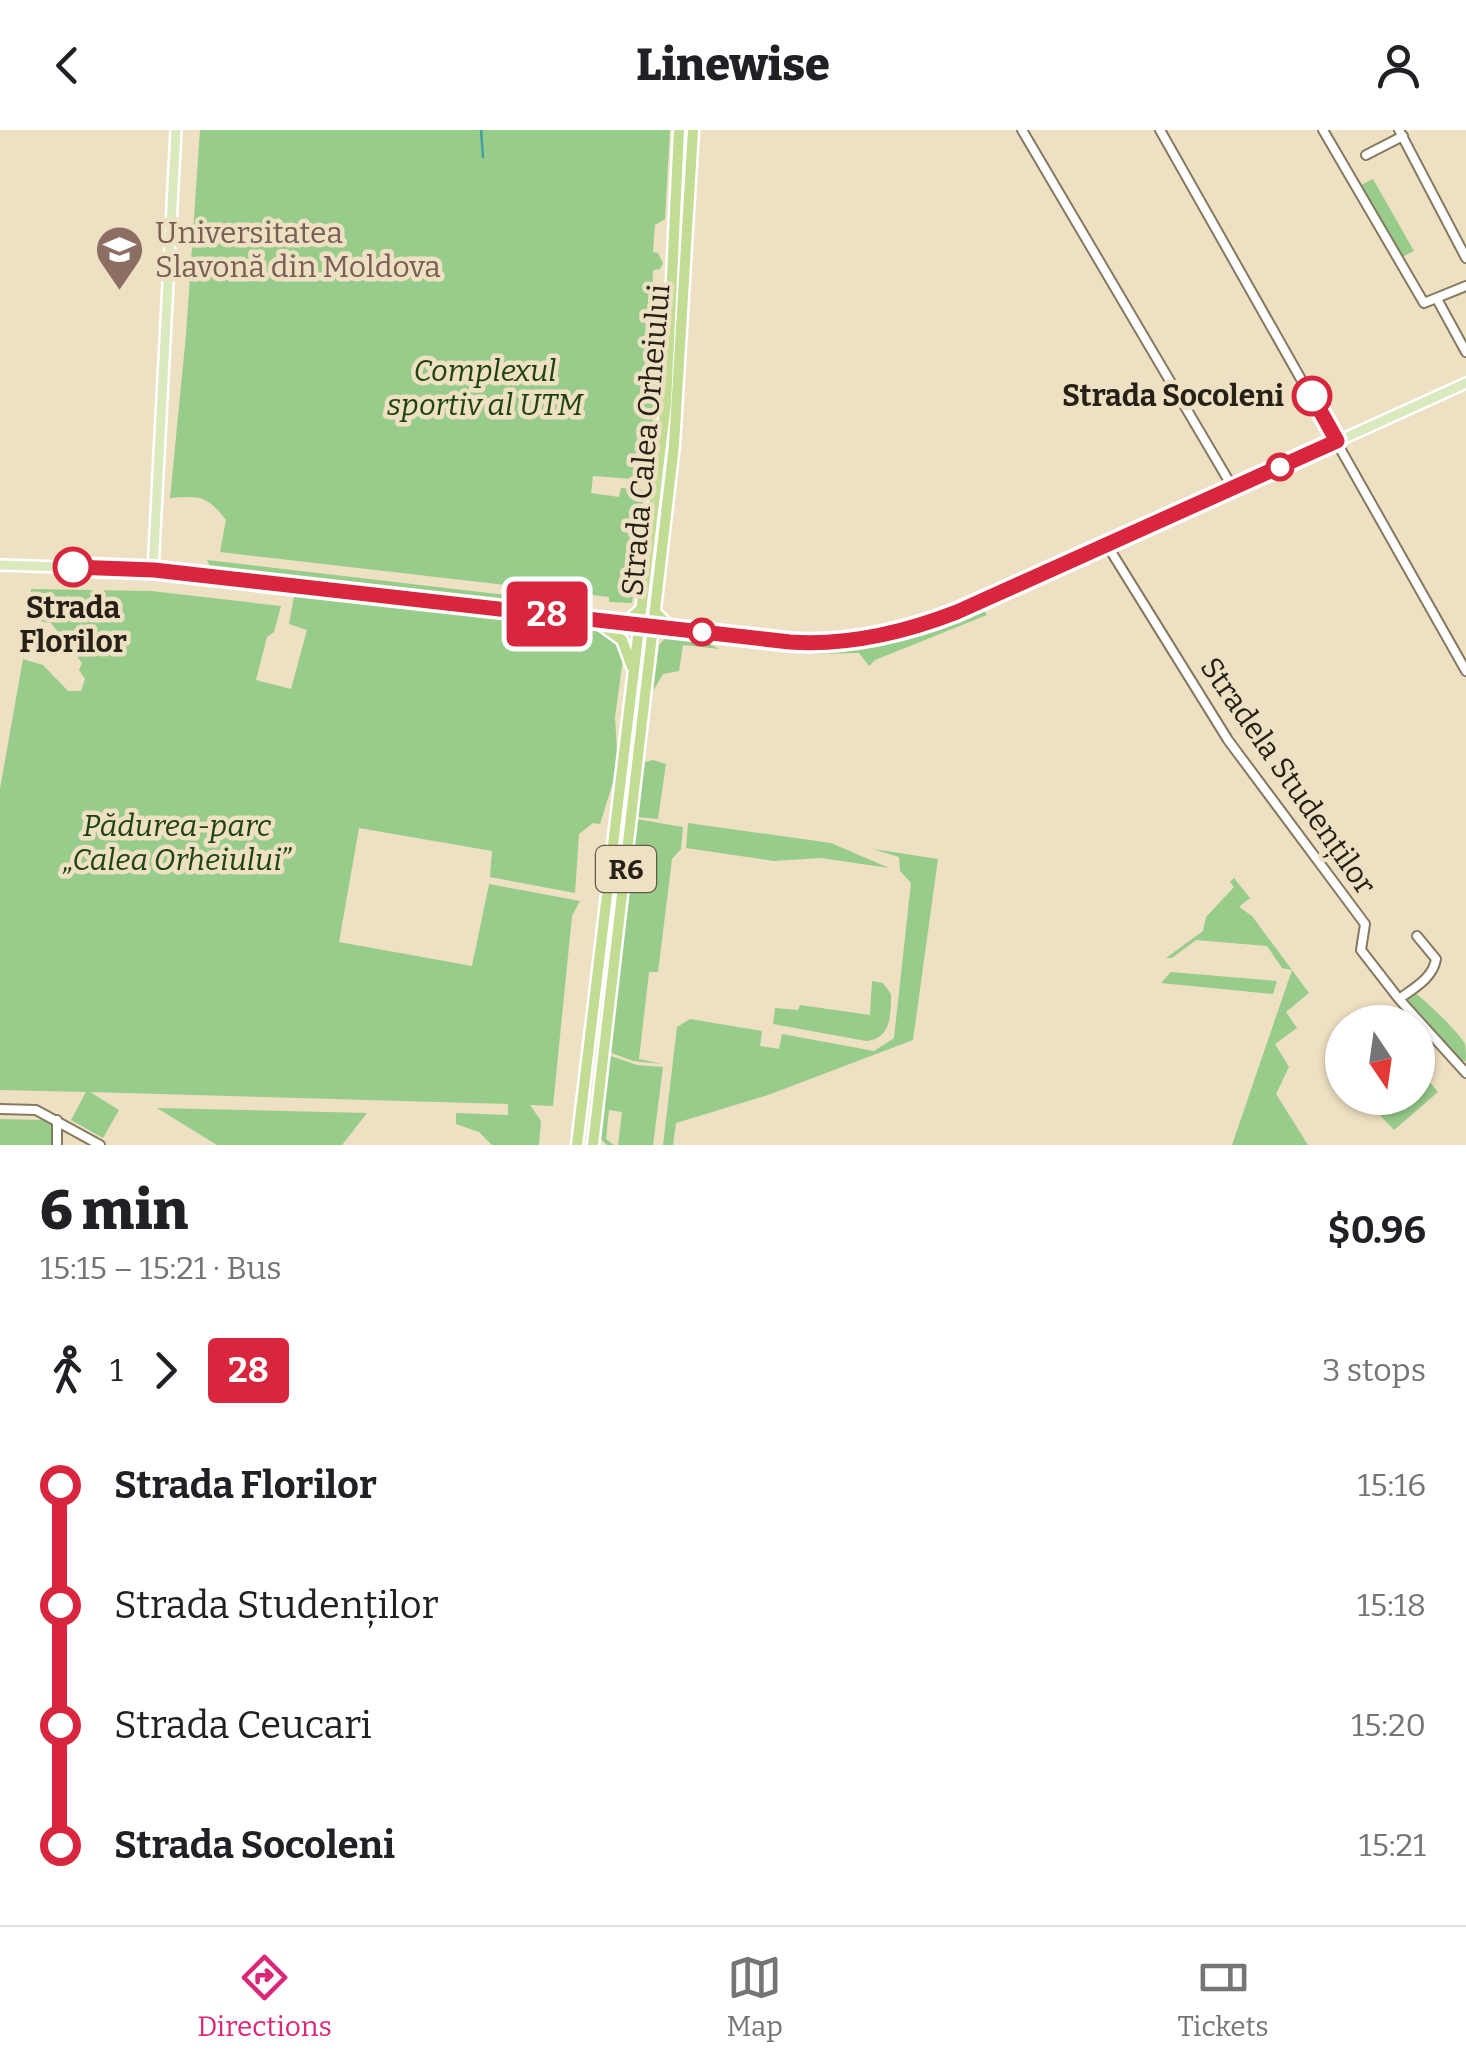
<!DOCTYPE html>
<meta charset="utf-8">
<style>
:root{--surface:#fff;--page:#f6f6f6;--text:#202124;--muted:#757577;--line:#e0e0e0;--accent:#db2777}
body{margin:0;font-family:Bitter,serif;background:var(--page);color:var(--text);height:100vh;display:flex;flex-direction:column;font-size:38px;white-space:nowrap}
*{box-sizing:border-box;margin:0}
p{font-size:32px;color:var(--muted)}
.icon{flex:none;width:55px;height:55px;fill:none;stroke:currentColor;stroke-width:2;stroke-linecap:round;stroke-linejoin:round}
.map{position:relative;height:1015px;overflow:hidden}
.drawer{display:flex;flex-direction:column;background:var(--surface);flex:1}
.drawer>*{flex:none}
.badge{padding:0 20px;border-radius:8px;font-size:35px;line-height:65px}
.needle{width:65px;rotate:167deg}
.controls{position:absolute;left:1325px;top:875px;display:grid;gap:20px}
.controls a{display:grid;place-items:center;width:110px;height:110px;border-radius:50%;background:var(--surface);box-shadow:0 2px 8px #0004;font-size:50px}
.map>.badge{position:absolute;translate:-50% -50%;box-shadow:0 0 0 5px #fff}
.legs{display:flex;align-items:center;gap:15px;height:110px;padding:0 40px;font-size:32px}
.legs p{margin-inline-start:auto}
.head{display:flex;align-items:center;justify-content:space-between;height:170px;padding:0 40px}
h1{font-size:55px;font-weight:800;line-height:75px}
ul{padding:0 40px;list-style:none}
li{display:flex;align-items:center;gap:35px;height:120px;font-size:38px}
li i{display:grid;place-items:center;width:15px;height:100%;margin:0 12px;background:currentColor}
li i::after{content:'';width:25px;height:25px;margin:-12px;border:8px solid;border-radius:50%;background:var(--surface)}
li p{margin-inline-start:auto}
li:first-child i{background:linear-gradient(#0000 50%,currentColor 0)}
li:last-child i{background:linear-gradient(currentColor 50%,#0000 0)}
header{display:flex;justify-content:space-between;align-items:center;height:130px;padding:0 40px;background:var(--surface);font-size:45px;font-weight:800}
.dock{display:flex;justify-content:space-around;align-items:center;height:140px;border-top:2px solid var(--line);background:var(--surface);font-size:28px;color:var(--muted)}
.dock a{display:grid;justify-items:center;gap:5px}
.dock .active{color:var(--accent)}
.map>svg:first-child{display:block}
.green{fill:#98cc8b}
.lines{fill:none;stroke-linecap:round;stroke-linejoin:round}
.stream{stroke:#40a1a4;stroke-width:2.5}
.minor-casing{stroke:#86795f;stroke-width:12}
.major-casing{stroke:#fff;stroke-width:14}
.highway-casing{stroke:#fff;stroke-width:15}
.minor{stroke:#fff;stroke-width:8}
.major{stroke:#dbeabe;stroke-width:9}
.highway{stroke:#c3dc93;stroke-width:10}
.line-1-casing{stroke:#fff;stroke-width:22}
.line-1{stroke:#d7263d;stroke-width:15}
.stop-1-dot{fill:#fff;stroke:#d7263d;stroke-width:5}
.labels{text-anchor:middle;dominant-baseline:central;stroke-width:9;stroke-linejoin:round;paint-order:stroke}
.shield{fill:#eee0c2;stroke:#625a4a;stroke-width:2.5}
.shield-label{font-size:28px;font-weight:bold;fill:#262016}
.education-label{font-size:30px;fill:#785e54;stroke:#eee0c2;text-anchor:start}
.park-label{font-size:30px;font-style:italic;fill:#1e4213;stroke:#eee0c2}
.stop-label{font-size:30px;font-weight:bold;fill:#262016;stroke:#eee0c2;text-anchor:end}
.street-label{font-size:30px;fill:#262016;stroke:#eee0c2}
</style>
<header><svg class="icon" aria-label="back" viewBox="0 0 24 24"><path d="M15 5l-7 7 7 7"/></svg>Linewise<svg class="icon" aria-label="person" viewBox="0 0 24 24"><circle cx="12" cy="8" r="4"/><path d="M4 21q1-7 8-7t8 7"/></svg></header>
<div class="map">
<svg width="1466" height="1015" viewBox="0 0 1466 1015">
<rect width="100%" height="100%" fill="#eee0c2"/>
<path class="green" d="M200,0H670L665,89L655,95L653,122L658,123L663,133L660,139L653,140L652,166L661,178L659,211H650L648,234L658,236L647,349L643,353L633,349L593,346L591,363L619,367L621,358L644,360L632,473L609,472V467L220,422L226,390C207,365 199,366 170,368L186,205Z
M1373,49L1414,121L1402,127L1361,55Z
M207,430L583,474L582,482L211,439Z
M31,459L151,461L281,476L274,502L267,507L256,550L291,559L307,500L289,494L295,461L595,498L606,501L619,511L623,529L615,587L617,621L614,649L600,694L593,693L579,704L575,763L490,747L492,721L359,698L339,812L472,836L489,754L580,771L572,786L553,976L530,975L541,991L539,1015H492L479,1002L456,994V983L508,985V974L90,962L119,980L103,1008L71,990L86,962L0,960V659L23,529L43,535L68,561H81L85,549L79,540L82,533L51,493L28,489Z
M984,480L987,485L875,530L869,536L859,523L813,524L916,506Z
M667,506L705,511L719,519L683,515L679,541L663,544L653,561L659,515Z
M653,630L666,634L658,689L637,687L645,632Z
M636,689L683,697L681,719L672,729L658,842H649L639,929L662,934L633,931L609,922Z
M688,693L831,713L889,738L821,728L774,731L686,718Z
M873,719L938,729L913,910L768,965L676,993L673,1015H663L677,897L690,889L762,901L760,916L779,919L782,904L874,921L894,908L911,753L900,741L899,727Z
M1234,748L1250,768L1239,777L1252,786L1309,863L1286,882L1297,898L1275,914L1289,937L1276,964L1308,1015H1232L1292,840L1282,838L1267,816L1196,810L1172,828H1166L1203,801L1206,787L1234,757L1230,752Z
M1171,842L1277,851L1273,864L1161,853Z
M872,851L883,853L891,864C891,885 891,909 866,911L773,894L775,878L798,880L800,875L870,885Z
M1412,861C1423,867 1461,905 1465,914C1466,919 1466,927 1466,931L1460,930L1420,883L1404,871Z
M608,925L637,935L663,937L653,1015H618L622,982L609,980L606,1009L614,1015H607L600,1008Z
M1418,938L1438,962L1394,1000L1379,984L1398,968H1418Z
M157,978L367,983L342,1015H217Z
M0,989L46,990L53,993L54,1015H0Z"/>
<g class="lines">
<path class="stream" d="M481,0L483,27"/>
<defs>
<path id="minor" d="M1022,0L1233,358
M1160,0L1466,541
M1323,0L1424,173L1466,156
M1399,0L1466,128
M1366,25L1403,6
M1437,169L1466,222
M1107,415L1228,610L1365,794L1361,820L1399,869L1466,943
M1399,869C1414,858 1433,848 1436,829L1417,806
M0,979L36,980L100,1015
M57,990V1015"/>
<path id="major" d="M0,435L153,440L790,511C867,519 934,491 1003,463L1466,253
M153,440L176,0"/>
<path id="highway" d="M656,483L671,498
M593,489L622,510L632,537
M617,492L630,489L640,480
M577,1015L666,273L679,0
M593,1015L674,315L693,0"/>
</defs>
<use href="#minor" class="minor-casing"/>
<use href="#major" class="major-casing"/>
<use href="#highway" class="highway-casing"/>
<use href="#minor" class="minor"/>
<use href="#major" class="major"/>
<use href="#highway" class="highway"/>
</g>
<g class="lines">
<defs>
<path id="line-1" d="M73,437L154,440L790,512C848,516 903,503 957,482L1337,311L1312,266"/>
</defs>
<use href="#line-1" class="line-1-casing"/>
<use href="#line-1" class="line-1"/>
</g>
<defs>
<symbol id="university-pin" viewBox="-11 -11 22 30"><path d="M0 17L-7.5 6A9.5 9.5 0 1 1 7.5 6Z" fill="#8d6e63" stroke="#eee0c2"/><path d="M0-5L7-2L0 1L-7-2ZM-4 1L0 2.5L4 1V4Q0 6-4 4Z" fill="#fff"/></symbol>
</defs>
<g fill-rule="evenodd">
<use href="#university-pin" x="92" y="92" width="55" height="75"/>
</g>
<g class="stop-1-dot">
<circle cx="1312" cy="266" r="18"/>
<circle cx="1280" cy="337" r="12"/>
<circle cx="73" cy="437" r="18"/>
<circle cx="702" cy="502" r="12"/>
</g>
<g class="labels">
<rect class="shield" x="596" y="716" width="60" height="46" rx="8"/>
<g class="shield-label">
<text x="626" y="739">R6</text>
</g>
<g class="education-label">
<text x="155" y="103">Universitatea<tspan x="155" dy="34">Slavonă din Moldova</tspan></text>
</g>
<g class="park-label">
<text x="485" y="241">Complexul<tspan x="485" dy="34">sportiv al UTM</tspan></text>
<text x="177" y="696">Pădurea-parc<tspan x="177" dy="34">„Calea Orheiului”</tspan></text>
</g>
<g class="stop-label">
<text x="1284" y="266">Strada Socoleni</text>
<text x="73" y="478" text-anchor="middle">Strada<tspan x="73" dy="34">Florilor</tspan></text>
</g>
<g class="street-label">
<text transform="translate(646 310) rotate(-85)">Strada Calea Orheiului</text>
<text transform="translate(1288 646) rotate(55)">Stradela Studenților</text>
</g>
</g>
</svg>
<div class="controls">
<a><svg class="needle" viewBox="-14 -14 28 28"><path d="M0-13l5 13h-10z" fill="#e53935"/><path d="M0 13l5-13h-10z" fill="#757577"/></svg></a>
</div>
<b class="badge" style="left:547px;top:484px;background:#d7263d;color:#fff">28</b>
</div>
<section class="drawer">
<div class="head"><div><h1>6 min</h1><p>15:15 – 15:21 · Bus</p></div><b>$0.96</b></div>
<div class="legs"><svg class="icon" aria-label="walk" viewBox="0 0 24 24"><circle cx="13" cy="4" r="2"/><path d="M13 8l-2 6 4 7M11 14l-3 7M7 12l3-4h3l4 4"/></svg>1<svg class="icon" aria-label="forward" viewBox="0 0 24 24"><path d="M9 5l7 7-7 7"/></svg><b class="badge" style="background:#d7263d;color:#fff">28</b><p>3 stops</p></div>
<ul>
<li><i style="color:#d7263d"></i><b>Strada Florilor</b><p>15:16</p></li>
<li><i style="color:#d7263d"></i><span>Strada Studenților</span><p>15:18</p></li>
<li><i style="color:#d7263d"></i><span>Strada Ceucari</span><p>15:20</p></li>
<li><i style="color:#d7263d"></i><b>Strada Socoleni</b><p>15:21</p></li>
</ul>
</section>
<nav class="dock">
<a class="active"><svg class="icon" aria-label="directions" viewBox="0 0 24 24"><path d="M12 3l9 9-9 9-9-9zM9 14v-3h6M13 9l2 2-2 2"/></svg>Directions</a>
<a><svg class="icon" aria-label="map" viewBox="0 0 24 24"><path d="M3 6l6-2 6 2 6-2v14l-6 2-6-2-6 2zM9 4v14M15 6v14"/></svg>Map</a>
<a><svg class="icon" aria-label="tickets" viewBox="0 0 24 24"><path d="M3 7h18v10H3zM15 7v10"/></svg>Tickets</a>
</nav>
